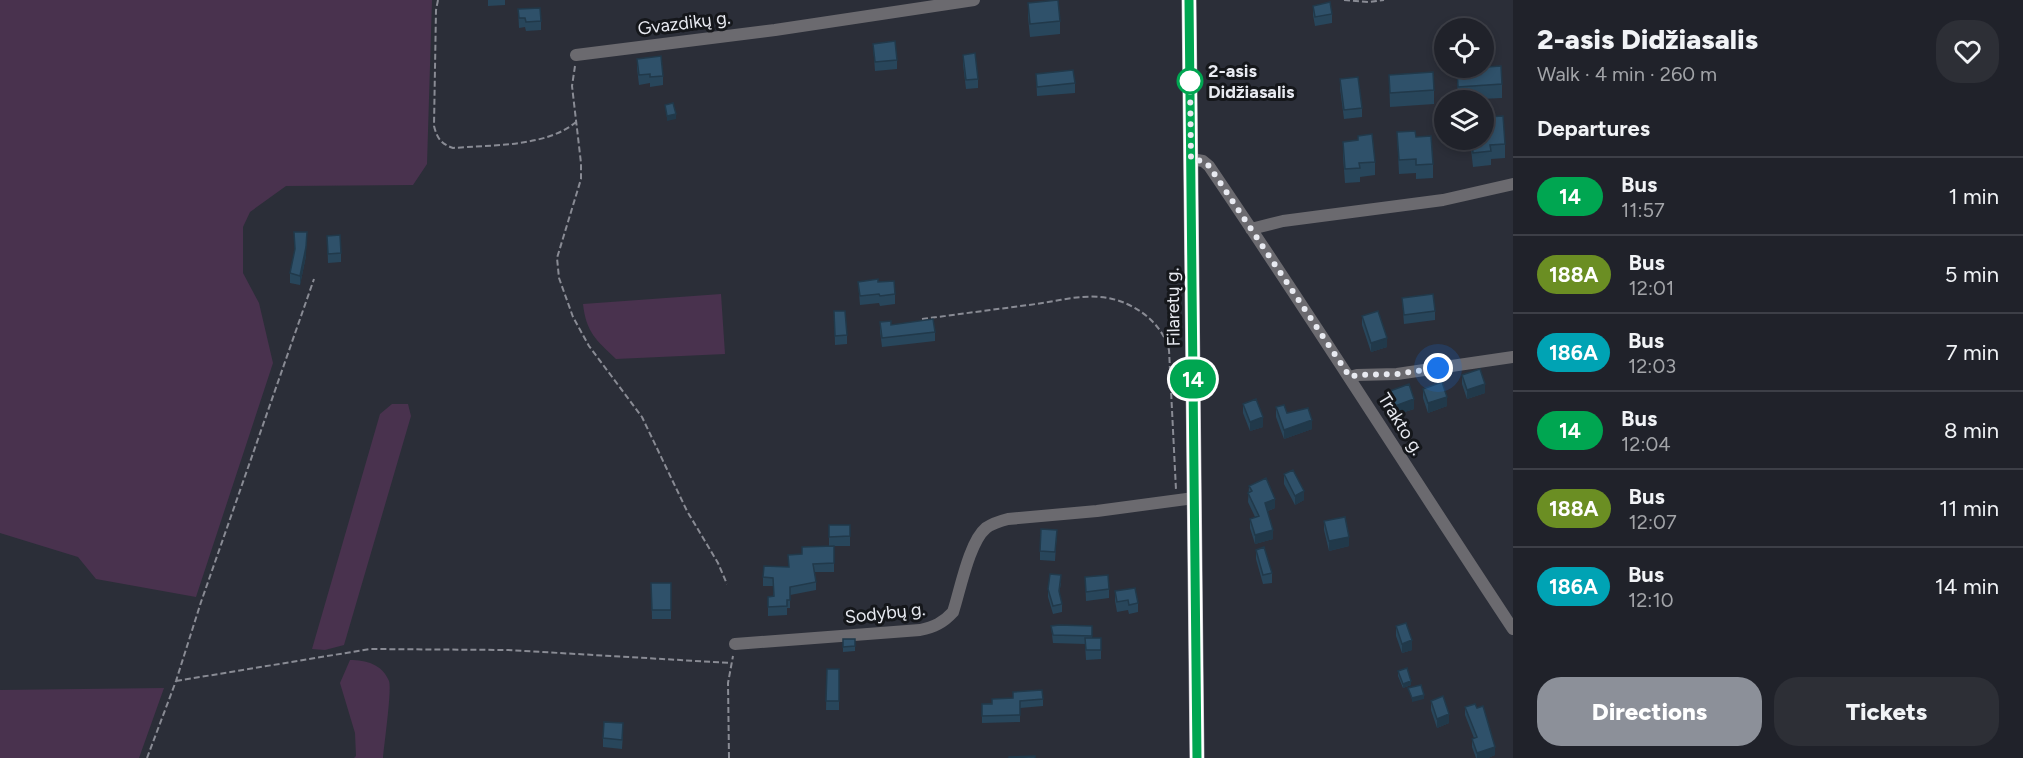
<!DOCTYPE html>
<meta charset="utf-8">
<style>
:root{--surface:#20222a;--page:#2d2f36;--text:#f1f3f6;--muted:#a2a4a8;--line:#3d3f47;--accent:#8c9099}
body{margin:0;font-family:Figtree,sans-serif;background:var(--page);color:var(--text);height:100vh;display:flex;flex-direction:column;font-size:22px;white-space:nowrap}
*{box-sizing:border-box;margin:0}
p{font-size:20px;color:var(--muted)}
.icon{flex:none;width:33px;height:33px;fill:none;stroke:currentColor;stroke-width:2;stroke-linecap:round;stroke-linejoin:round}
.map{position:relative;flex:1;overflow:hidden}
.details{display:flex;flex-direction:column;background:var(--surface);width:510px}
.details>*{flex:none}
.badge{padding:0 12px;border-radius:20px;font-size:21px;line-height:39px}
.tools{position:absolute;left:1434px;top:18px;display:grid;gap:12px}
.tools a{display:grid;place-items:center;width:60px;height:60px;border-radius:50%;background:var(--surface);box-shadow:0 3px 9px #0003,0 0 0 2px var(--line);font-size:30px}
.you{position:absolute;width:30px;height:30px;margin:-15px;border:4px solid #fff;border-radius:50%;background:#1a73e8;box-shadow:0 0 0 9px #1a73e833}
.map>.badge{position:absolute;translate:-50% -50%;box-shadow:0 0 0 3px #fff}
h2{padding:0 24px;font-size:22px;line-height:54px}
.round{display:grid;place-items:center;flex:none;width:63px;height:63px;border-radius:24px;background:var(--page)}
.headline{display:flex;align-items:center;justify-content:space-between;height:102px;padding:0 24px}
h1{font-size:28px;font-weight:800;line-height:45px}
.action{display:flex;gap:12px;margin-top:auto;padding:12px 24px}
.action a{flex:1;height:69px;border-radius:24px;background:var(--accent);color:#fff;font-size:24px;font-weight:800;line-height:69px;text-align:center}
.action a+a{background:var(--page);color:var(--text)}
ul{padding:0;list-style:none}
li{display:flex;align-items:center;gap:18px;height:78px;padding:0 24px;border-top:2px solid var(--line)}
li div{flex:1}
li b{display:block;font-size:22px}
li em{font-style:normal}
li .badge{min-width:66px;font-weight:700;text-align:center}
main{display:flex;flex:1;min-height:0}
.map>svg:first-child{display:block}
.green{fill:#49324e}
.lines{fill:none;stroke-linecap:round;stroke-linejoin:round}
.path{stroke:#898b94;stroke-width:2;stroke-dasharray:6 3;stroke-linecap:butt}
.minor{stroke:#6b6a6f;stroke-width:12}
.primary{stroke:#a6a4ae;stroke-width:15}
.wall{fill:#28465b}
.shaded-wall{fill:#21394a}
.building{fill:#2f516a;stroke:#21394a;stroke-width:1.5}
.line-casing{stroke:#fff;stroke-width:14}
.line{stroke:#00a651;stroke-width:9}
.walk{stroke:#e8eaf1;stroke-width:6;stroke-dasharray:0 10.8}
.stop-dot{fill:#fff;stroke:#00a651;stroke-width:3}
.labels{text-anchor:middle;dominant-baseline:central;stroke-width:6;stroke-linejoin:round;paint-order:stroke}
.street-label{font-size:18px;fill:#e8eaf1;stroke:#15171b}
.stop-label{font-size:18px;font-weight:bold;fill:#e8eaf1;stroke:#15171b;text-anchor:start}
</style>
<main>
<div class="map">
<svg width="1513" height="758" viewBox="0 0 1513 758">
<rect width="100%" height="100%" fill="#2b2e38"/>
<path class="green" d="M0,0H432L427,164L413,185L286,186L250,212L243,227V273L259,303L273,363L196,597L96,579L78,557L0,533Z
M721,294L725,354L616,359C596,340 586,332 583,304Z
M392,404H408L411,416L344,645L325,650L312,649L380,414Z
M350,660C366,660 382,664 389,681C392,689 384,746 383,758H354L356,756L355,733L340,683Z
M164,688L139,758H0V690Z"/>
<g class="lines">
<path class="path" d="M438,0L436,10L434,126C437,138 441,144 453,148C490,145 547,147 576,122
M1344,0L1368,2L1384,0
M575,66L572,86L581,163V179L557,258L559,278L573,317L589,346L642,417L687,511L718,563L727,584
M922,319C960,314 998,309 1036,304C1057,301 1079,295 1100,297C1130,299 1162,321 1169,350L1176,490
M176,681L370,649L508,650L731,663
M147,758L176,681L201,602L314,279
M729,758L728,683L733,656"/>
<path class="minor" d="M576,55L775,30L974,0
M1191,159L1203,161L1209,166C1313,319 1411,475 1513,629
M1251,229L1283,221L1443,200L1513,184
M1350,377L1357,375L1397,374L1513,357
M735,644L920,630C934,627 943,623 953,612C960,591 969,542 986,528C993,523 1000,521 1008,519L1097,511L1194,498"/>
<path class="primary" d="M1189,0L1197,758"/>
</g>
<path class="wall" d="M488,0H505V5L488,6Z
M1028,3L1060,21V34L1030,37L1028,17Z
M1313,6L1332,14V23L1315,26L1313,15Z
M518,9L541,21V30L526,31L525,27L519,28Z
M873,44L897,60V69L875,71Z
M963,55L978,79V88L966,89L963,64Z
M637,59L663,76V85L650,87V83L639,85L637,68Z
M1457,69L1502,84V98L1458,100Z
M1036,74L1075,83V93L1037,96Z
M1389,75L1434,90V104L1390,107Z
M1340,79L1362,108V117L1344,119L1340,88Z
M1397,132L1416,137L1433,164V178L1416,179V173L1399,174Z
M1470,140H1484L1505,144V158L1491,159V165L1473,167Z
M1343,142L1375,162V175L1360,177V182L1345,183L1343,156Z
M327,236L341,253V262L328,263Z
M295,250L306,256L300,285L290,283V273Z
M858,282H878L895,294V304L880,306L879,303L860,305Z
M1402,298L1435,311V320L1404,324Z
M834,311L847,335V344L835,345Z
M1362,316L1387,347L1371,352L1362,325Z
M880,322L935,332V341L882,347L880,331Z
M1462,375L1485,393L1467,399L1462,384Z
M1423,389L1447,406L1428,413L1423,398Z
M1390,391L1414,409L1395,415L1390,400Z
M1243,404L1263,427L1250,431L1243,413Z
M1276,407L1287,413L1312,429L1284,439L1276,417Z
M1284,474L1304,500L1295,505L1284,484Z
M1249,486L1275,508L1268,511L1273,539L1255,544L1250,528V519L1255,517L1248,502Z
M1324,521L1349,546L1329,551L1324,530Z
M829,525H850V546H829Z
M1057,530L1055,561L1040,560V551Z
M834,546V572H814L816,582V590L790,595V608H787V615L768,616V597L773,596V586H763V577L789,567L788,555L802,554V547Z
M1256,550L1272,573V583L1263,584L1256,559Z
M1085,577L1109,589V598L1086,601Z
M651,583H671V619H652Z
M1061,583L1059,594L1062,604V612L1053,614L1048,597V589Z
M1115,591L1138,603V612L1129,614L1128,610L1117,612L1115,601Z
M1051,626H1092V638H1101V659L1086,660L1085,644L1053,643Z
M1396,626L1412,650L1402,653L1396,636Z
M843,639H855V651L843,652Z
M827,669H839V710H826Z
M1398,671L1411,685L1403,688L1398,676Z
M1043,699V706L1020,708V722L982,723V704Z
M1431,701L1449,723L1437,728L1431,710Z
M1465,707L1495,755L1488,758H1476L1472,747V739L1474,738L1465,715Z
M623,733L622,749L603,747V738Z"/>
<path class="shaded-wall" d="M676,114V119L667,121V116Z
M307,232L306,256L300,285V276Z
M1387,338V347L1371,352V343Z
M1485,384V393L1467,399V390Z
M1447,397V406L1428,413V403Z
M1414,399V409L1395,415V406Z
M1263,417V427L1250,431V422Z
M1312,420V429L1284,439V430Z
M1304,491V500L1295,505V496Z
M1275,499V508L1265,512V503Z
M1273,530V539L1255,544V535Z
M1349,537V546L1329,551V541Z
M1412,640V650L1402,653V644Z
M1411,681V685L1403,688V684Z
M1424,695V699L1412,702V698Z
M1449,714V723L1437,728V719Z
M1495,747V755L1488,758H1477V753Z"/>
<path class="building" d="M1058,0L1060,21L1030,24L1028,3Z
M1330,2L1332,14L1315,17L1313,6Z
M540,8L541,21L526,22L525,18H519L518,9Z
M895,41L897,60L875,62L873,44Z
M975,53L978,79L966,80L963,55Z
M661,56L663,76L650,77V74L639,75L637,59Z
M1501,66L1502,84L1458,87L1457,69Z
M1073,70L1075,83L1037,87L1036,74Z
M1433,72L1434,90L1390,93L1389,75Z
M1358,77L1362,108L1344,110L1340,79Z
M673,103L676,114L667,116L665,105Z
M1503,116L1505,144L1490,145L1491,151L1473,153L1472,140H1484V123H1486V117Z
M1415,131L1416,137L1431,136L1433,164L1416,165V159L1399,160L1397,132Z
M1372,134L1375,162L1359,163L1360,168L1345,169L1343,142L1358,140V136Z
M294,232H307L306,247L300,276L290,273L295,249Z
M340,235L341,253L328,254L327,236Z
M878,279V282L894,281L895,294L880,296L879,294L860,296L858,282Z
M1433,294L1435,311L1404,315L1402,298Z
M834,311H845L847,335L835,336Z
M1378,311L1387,338L1371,343L1362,316Z
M933,319L935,332L882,338L880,322L891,321V325Z
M1480,369L1485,384L1467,390L1462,375Z
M1442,382L1447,397L1428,403L1423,389Z
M1409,384L1414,399L1395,406L1390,391Z
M1256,399L1263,417L1250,422L1243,404Z
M1284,405L1287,413L1308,408L1312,420L1284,430L1276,407Z
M1293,470L1304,491L1295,496L1284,474Z
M1266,478L1275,499L1265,503L1273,530L1255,535L1250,519L1259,516L1248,493L1252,491L1249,486Z
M1345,517L1349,537L1329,541L1324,521Z
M829,525H850V536L829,537Z
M1041,529L1057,530L1055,552L1040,551Z
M834,546V563L813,564L816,582L790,587V600H787V606L768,607V597L774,596L773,578L763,577L764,566L789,567L788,555L802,554V547Z
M1264,547L1272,573L1263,575L1256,550Z
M1050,574L1061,575L1059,591L1062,604L1053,606L1048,589Z
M1108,575L1109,589L1086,592L1085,577Z
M651,583H671V610H652Z
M1135,588L1138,603L1129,605L1128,600L1117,602L1115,591Z
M1406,623L1412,640L1402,644L1396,626Z
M1059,625L1092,626V636L1053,635L1051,626Z
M1085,638H1101V650H1086Z
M843,639H855V646L843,647Z
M1407,668L1411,681L1403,684L1398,671Z
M827,669H839V701H826Z
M1421,685L1424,695L1412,698L1408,688Z
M1042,690L1043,699L1020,701V715L982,716V704H992V699L1013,698V692Z
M1443,696L1449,714L1437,719L1431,701Z
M1475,704L1477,708L1483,706L1495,747L1477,753L1472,739L1477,737L1465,707Z
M604,722L623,723L622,740L603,738Z
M1035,756V758H1009V757Z"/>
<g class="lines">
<defs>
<path id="line" d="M1189,0L1197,758"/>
</defs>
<use href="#line" class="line-casing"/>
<use href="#line" class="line"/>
<path class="walk" d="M1190,81L1191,159L1203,161L1209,166L1350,377L1357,375L1397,374L1438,368"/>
</g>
<circle class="stop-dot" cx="1190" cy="81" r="12"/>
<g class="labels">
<g class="street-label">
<text transform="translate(684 23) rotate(-7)">Gvazdikų g.</text>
<text transform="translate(1173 307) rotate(-91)">Filaretų g.</text>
<text transform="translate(1401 424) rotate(58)">Trakto g.</text>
<text transform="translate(885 613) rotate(-6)">Sodybų g.</text>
</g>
<g class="stop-label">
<text x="1208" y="71">2-asis<tspan x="1208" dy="21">Didžiasalis</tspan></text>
</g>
</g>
</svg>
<div class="tools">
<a><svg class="icon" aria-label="locate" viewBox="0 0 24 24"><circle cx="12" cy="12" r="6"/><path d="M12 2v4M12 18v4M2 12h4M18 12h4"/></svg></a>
<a><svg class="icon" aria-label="layers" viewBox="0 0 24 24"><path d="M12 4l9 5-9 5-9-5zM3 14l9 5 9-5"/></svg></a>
</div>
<div class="you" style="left:1438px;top:368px"></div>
<b class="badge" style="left:1193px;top:379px;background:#00a651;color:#fff">14</b>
</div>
<section class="details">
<div class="headline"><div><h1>2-asis Didžiasalis</h1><p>Walk · 4 min · 260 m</p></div><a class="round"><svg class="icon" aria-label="heart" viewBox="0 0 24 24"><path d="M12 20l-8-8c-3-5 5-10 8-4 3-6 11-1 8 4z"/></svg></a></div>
<h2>Departures</h2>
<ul>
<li><span class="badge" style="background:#00a651;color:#fff">14</span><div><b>Bus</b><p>11:57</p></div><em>1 min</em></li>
<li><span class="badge" style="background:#6b8e23;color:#fff">188A</span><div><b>Bus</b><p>12:01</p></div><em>5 min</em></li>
<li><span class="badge" style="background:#00a3b4;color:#fff">186A</span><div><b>Bus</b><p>12:03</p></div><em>7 min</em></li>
<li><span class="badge" style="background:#00a651;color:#fff">14</span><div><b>Bus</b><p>12:04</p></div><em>8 min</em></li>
<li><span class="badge" style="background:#6b8e23;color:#fff">188A</span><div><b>Bus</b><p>12:07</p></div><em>11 min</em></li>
<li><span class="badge" style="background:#00a3b4;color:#fff">186A</span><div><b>Bus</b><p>12:10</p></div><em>14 min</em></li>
</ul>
<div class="action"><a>Directions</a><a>Tickets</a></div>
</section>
</main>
